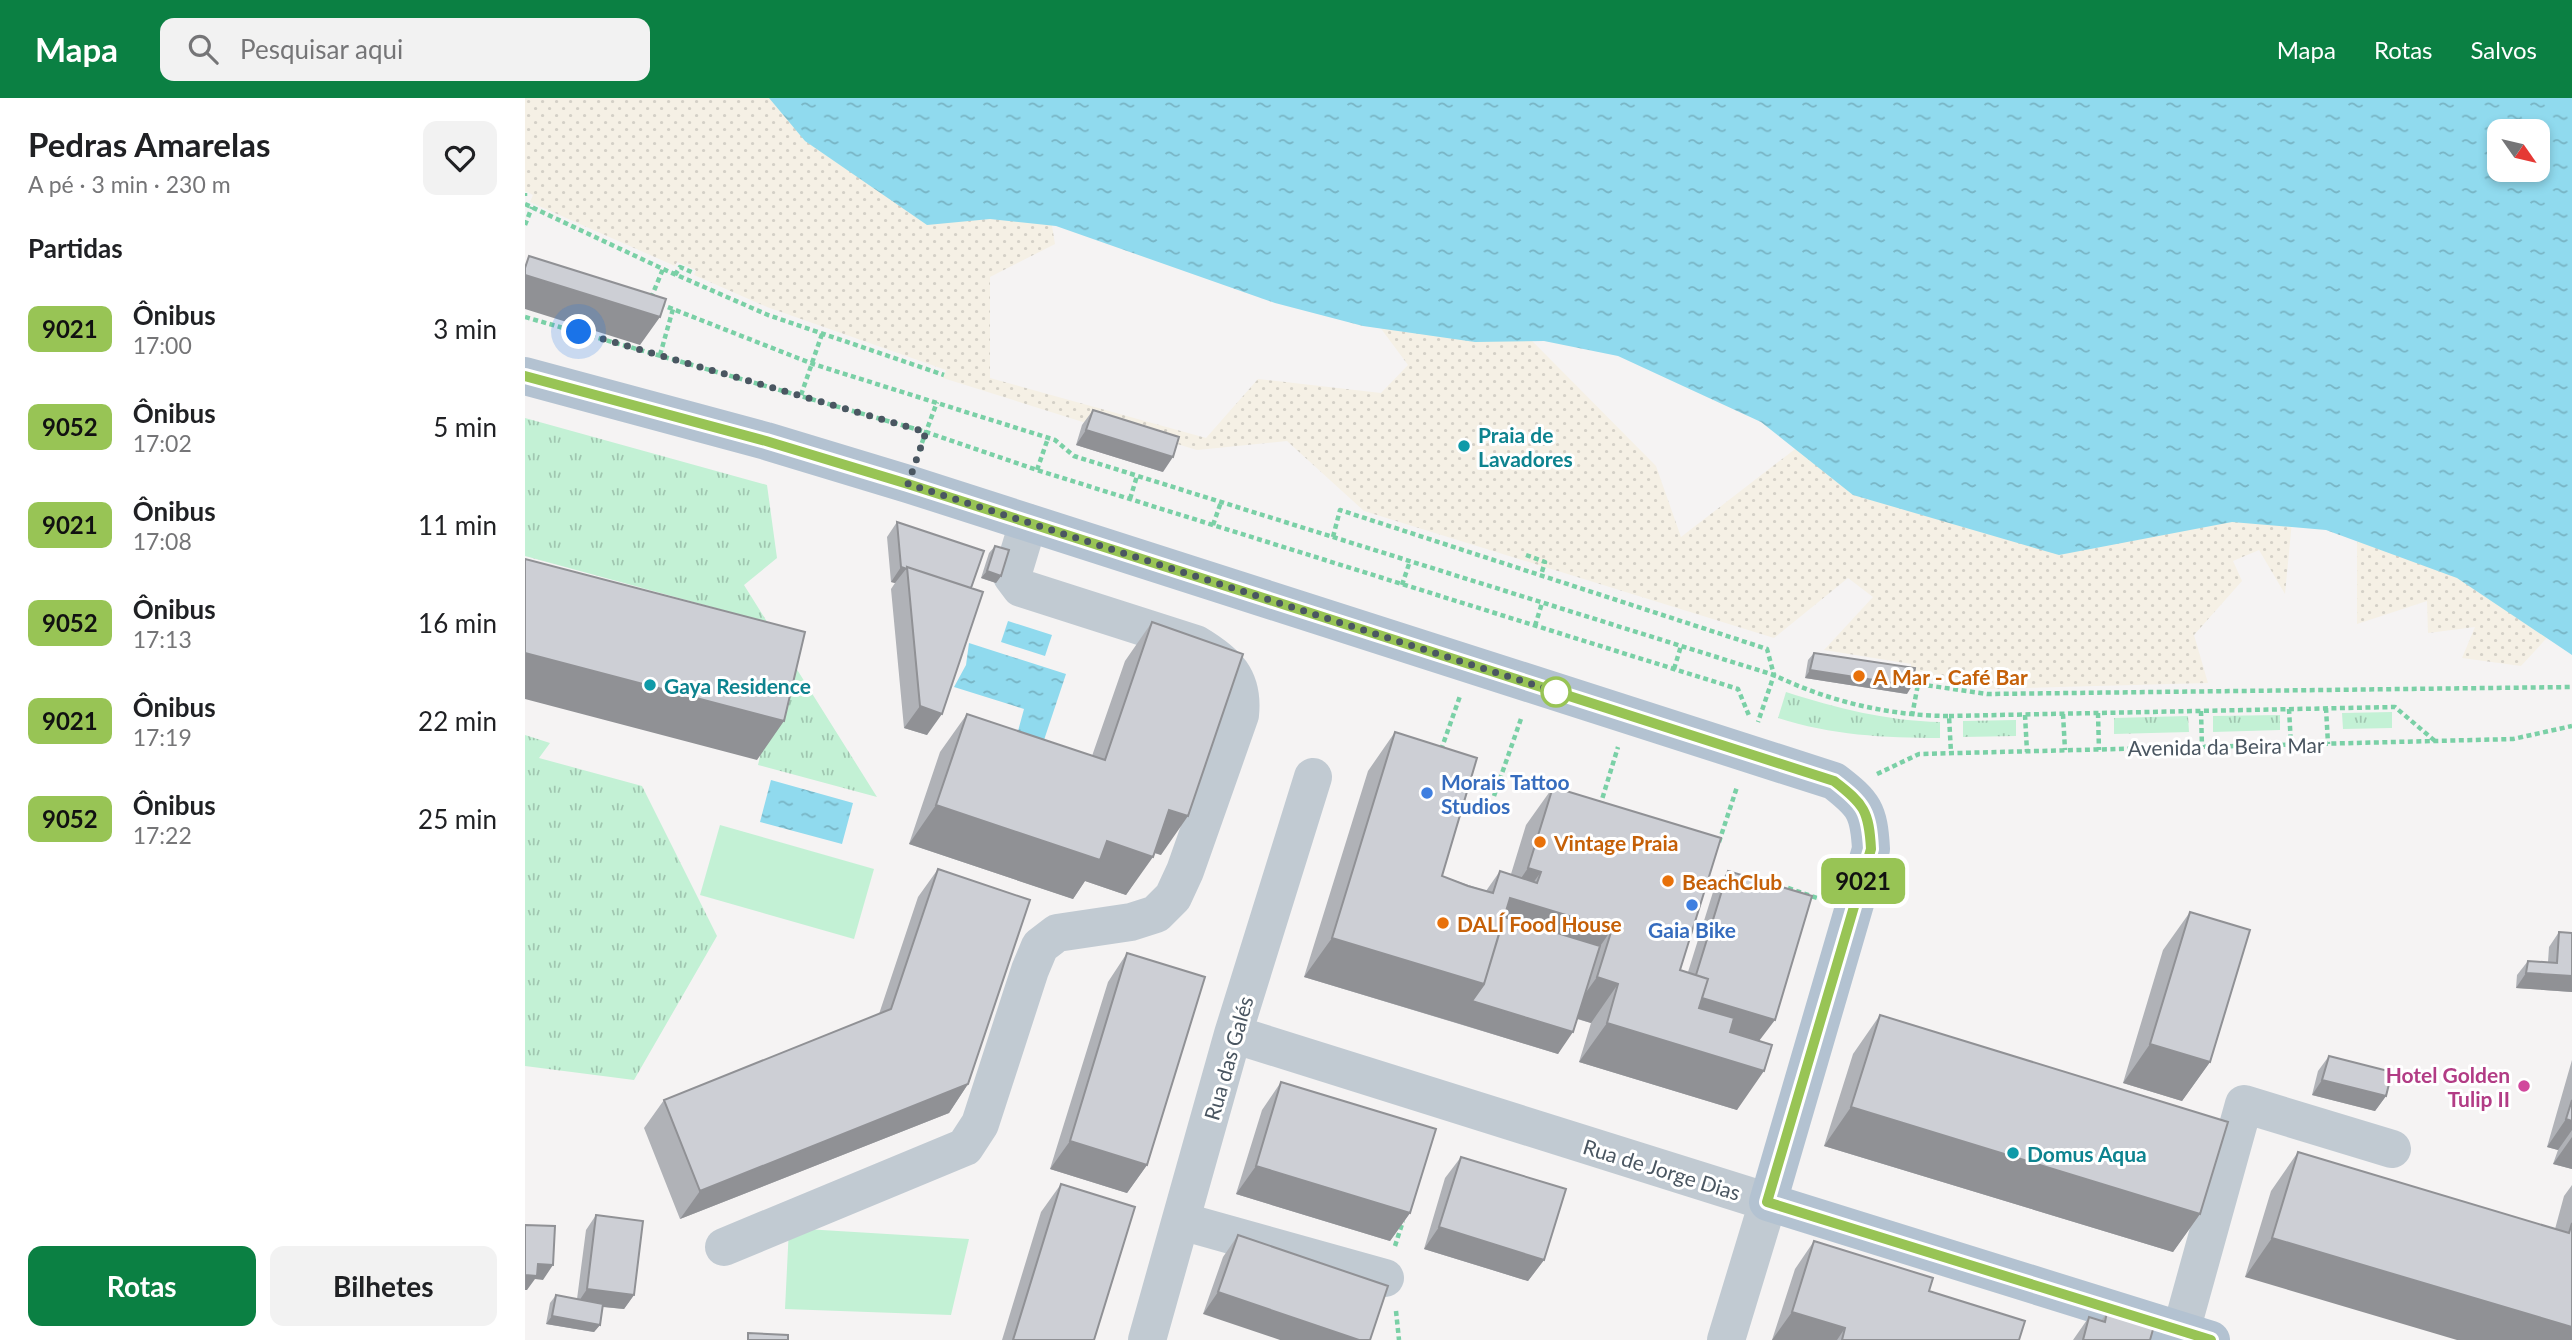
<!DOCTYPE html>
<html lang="pt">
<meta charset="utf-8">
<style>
:root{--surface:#fff;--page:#f2f2f2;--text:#202124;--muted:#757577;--accent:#0b8043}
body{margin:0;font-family:Lato,sans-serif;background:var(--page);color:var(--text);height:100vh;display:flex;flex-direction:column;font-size:26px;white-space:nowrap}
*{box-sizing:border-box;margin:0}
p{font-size:23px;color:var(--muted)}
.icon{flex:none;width:38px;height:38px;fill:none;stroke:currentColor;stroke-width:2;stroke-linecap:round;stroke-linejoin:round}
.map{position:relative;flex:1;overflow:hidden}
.panel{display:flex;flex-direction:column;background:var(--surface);width:525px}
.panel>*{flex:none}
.badge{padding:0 14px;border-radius:10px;font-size:24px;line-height:46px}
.needle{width:46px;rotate:124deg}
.buttons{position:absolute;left:1962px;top:21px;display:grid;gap:14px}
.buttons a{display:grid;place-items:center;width:63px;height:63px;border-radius:14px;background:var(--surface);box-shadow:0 4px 10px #0003;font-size:35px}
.you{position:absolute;width:35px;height:35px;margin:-18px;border:5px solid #fff;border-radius:50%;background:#1a73e8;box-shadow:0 0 0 10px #1a73e833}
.map>.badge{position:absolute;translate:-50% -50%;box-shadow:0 0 0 4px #fff}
h2{padding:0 28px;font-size:26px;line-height:63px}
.round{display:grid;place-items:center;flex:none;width:74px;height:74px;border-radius:14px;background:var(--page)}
.head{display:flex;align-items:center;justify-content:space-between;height:119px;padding:0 28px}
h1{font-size:33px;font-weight:700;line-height:52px}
.action{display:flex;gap:14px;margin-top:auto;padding:14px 28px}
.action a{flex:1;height:80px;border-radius:14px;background:var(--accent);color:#fff;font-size:28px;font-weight:700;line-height:80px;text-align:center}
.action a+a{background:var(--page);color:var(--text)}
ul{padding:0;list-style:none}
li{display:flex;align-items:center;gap:21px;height:98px;padding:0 28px}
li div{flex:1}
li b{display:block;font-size:26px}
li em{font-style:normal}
li .badge{min-width:77px;font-weight:700;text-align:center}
header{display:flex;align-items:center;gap:42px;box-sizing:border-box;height:98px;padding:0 35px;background:var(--accent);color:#fff}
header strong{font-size:33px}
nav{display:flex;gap:38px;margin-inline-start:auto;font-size:24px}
.search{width:490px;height:63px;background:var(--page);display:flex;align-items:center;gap:18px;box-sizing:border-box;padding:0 24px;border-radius:14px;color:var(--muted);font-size:26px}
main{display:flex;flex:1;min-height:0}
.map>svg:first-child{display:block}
.grass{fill:url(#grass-tufts)}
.sand{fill:url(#sand-dots)}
.park{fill:#c3f1d5}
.water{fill:url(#water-ripples);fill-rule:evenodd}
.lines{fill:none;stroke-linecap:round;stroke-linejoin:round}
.path{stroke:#7ad0a6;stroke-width:4.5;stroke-dasharray:5 3.5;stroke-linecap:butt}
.minor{stroke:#c1cad2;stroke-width:38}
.major{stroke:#b3c2d1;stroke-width:38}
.wall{fill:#b0b2b7}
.shaded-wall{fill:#909195}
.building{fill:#cdcfd5;stroke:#909195;stroke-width:2}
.line-casing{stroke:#fff;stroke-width:16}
.line{stroke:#98c455;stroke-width:10}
.walk{stroke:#4a5661;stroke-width:7;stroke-dasharray:0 12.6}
.culture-dot{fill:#0f9aa8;stroke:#fff;stroke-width:2.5}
.food-dot{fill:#e8710a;stroke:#fff;stroke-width:2.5}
.stop-dot{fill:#fff;stroke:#98c455;stroke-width:3.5}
.shop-dot{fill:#3f7fe0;stroke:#fff;stroke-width:2.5}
.hotel-dot{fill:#d1479c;stroke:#fff;stroke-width:2.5}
.labels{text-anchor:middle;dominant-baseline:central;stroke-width:6;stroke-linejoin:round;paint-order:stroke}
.culture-label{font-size:21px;font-weight:bold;fill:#0d838f;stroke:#fff;text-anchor:start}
.food-label{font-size:21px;font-weight:bold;fill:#c56008;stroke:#fff;text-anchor:start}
.street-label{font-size:21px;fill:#4a5661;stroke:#fff}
.shop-label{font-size:21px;font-weight:bold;fill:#366cbe;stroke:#fff;text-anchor:start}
.hotel-label{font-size:21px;font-weight:bold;fill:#b23c85;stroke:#fff;text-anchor:end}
</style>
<header>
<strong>Mapa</strong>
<div class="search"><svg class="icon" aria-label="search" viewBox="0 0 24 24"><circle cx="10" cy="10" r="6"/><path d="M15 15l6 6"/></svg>Pesquisar aqui</div>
<nav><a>Mapa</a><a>Rotas</a><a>Salvos</a></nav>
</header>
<main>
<section class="panel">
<div class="head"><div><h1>Pedras Amarelas</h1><p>A pé · 3 min · 230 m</p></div><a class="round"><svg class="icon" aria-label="heart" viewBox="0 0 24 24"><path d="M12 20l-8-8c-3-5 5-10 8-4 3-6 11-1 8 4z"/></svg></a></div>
<h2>Partidas</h2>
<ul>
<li><span class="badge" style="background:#98c455;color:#111">9021</span><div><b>Ônibus</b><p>17:00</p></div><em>3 min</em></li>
<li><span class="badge" style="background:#98c455;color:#111">9052</span><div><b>Ônibus</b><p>17:02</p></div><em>5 min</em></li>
<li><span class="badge" style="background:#98c455;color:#111">9021</span><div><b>Ônibus</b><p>17:08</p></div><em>11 min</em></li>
<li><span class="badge" style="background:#98c455;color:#111">9052</span><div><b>Ônibus</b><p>17:13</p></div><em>16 min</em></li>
<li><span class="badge" style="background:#98c455;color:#111">9021</span><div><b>Ônibus</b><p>17:19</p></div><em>22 min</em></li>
<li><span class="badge" style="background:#98c455;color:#111">9052</span><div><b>Ônibus</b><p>17:22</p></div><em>25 min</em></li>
</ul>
<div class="action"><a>Rotas</a><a>Bilhetes</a></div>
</section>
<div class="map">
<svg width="2047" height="1242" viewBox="0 0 2047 1242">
<defs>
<pattern id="grass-tufts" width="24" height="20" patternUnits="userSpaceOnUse" patternTransform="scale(1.75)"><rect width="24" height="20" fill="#c3f1d5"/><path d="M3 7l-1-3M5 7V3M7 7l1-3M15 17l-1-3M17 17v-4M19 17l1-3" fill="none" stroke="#a0c6b0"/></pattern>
<pattern id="sand-dots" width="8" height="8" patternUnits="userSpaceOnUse" patternTransform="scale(1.75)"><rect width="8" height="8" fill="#f5f0e5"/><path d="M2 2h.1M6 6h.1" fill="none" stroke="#d4d0c7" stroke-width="1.8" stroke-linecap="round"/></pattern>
<pattern id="water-ripples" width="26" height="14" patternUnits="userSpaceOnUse" patternTransform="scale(1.75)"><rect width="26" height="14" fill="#90daee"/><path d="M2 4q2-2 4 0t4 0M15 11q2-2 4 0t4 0" fill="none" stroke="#78b4c4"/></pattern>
</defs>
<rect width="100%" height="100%" fill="#f5f3f3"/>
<path class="grass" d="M0,320L242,387L252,460L219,487L352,699L233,667L255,572L216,517L0,458Z
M1261,594C1310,610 1363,623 1415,624V640C1359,640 1306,637 1253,620Z
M1867,614V630L1818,631L1817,615Z
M1755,617V632L1688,634V618Z
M1663,618L1664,634L1589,636V620Z
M1491,622V638L1438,639V623Z
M0,637L25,645L14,660L117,688L192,838L109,982L0,968Z"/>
<path class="sand" d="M0,0H412L435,18L506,0L530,146L465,179V280L681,340L733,281L856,295L883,267L800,155L935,170L1131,368L1156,439L1375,270L1569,318L1946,416L2041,519L1996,568L1937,560L1950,529L1903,535L1902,503L1832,526V436L1767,423L1760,496L1734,452L1708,463L1717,483L1669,537L1683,585L1463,591L1386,574V566L1299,552L1348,499L1323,480L1249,540L839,413L762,343L672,352L563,319L561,325L418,280L421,272L242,209L169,177L171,172L152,164L150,168L5,104L8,97L0,93Z"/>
<path class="park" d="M195,727L349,771L329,841L175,797Z
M264,1130L444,1141L426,1217L260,1211Z"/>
<path class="water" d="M244,0H2047V557L1932,480L1801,432L1707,424L1534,457L1328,397L1236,324L1093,258L1019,243L950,244L838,228L750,205L531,128L465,121L402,127L280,43ZM1974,33H2012V72H1974Z
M483,523L527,537L520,558L476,544Z
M444,545L541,576L519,642L493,633L499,611L429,589L441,567Z
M246,682L328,705L317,746L235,724Z"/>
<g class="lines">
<path class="path" d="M0,95V98
M0,106L138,171L243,217L419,277
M0,127L7,109
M150,177L155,169L169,175
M126,200L138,171
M135,206L288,266L530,342L549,358L1249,577C1302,603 1365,618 1424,618L1426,655
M0,219L401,334L512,372L1213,591L1225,620
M135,257L148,211
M276,297L297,236
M394,353L412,304
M512,372L523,340
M605,401L612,378
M688,427L696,404
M808,439L815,412L1242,551L1249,577L1233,624
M1001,457L1020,464L1016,477
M877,487L885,463
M1010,528L1017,505
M1149,571L1156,548
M1801,610L1803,646
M1764,611L1766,647
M1676,613L1677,649
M1573,615L1574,652
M1538,616L1540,652
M1500,617L1502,654
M1387,618L1393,586L1462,596L2047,589
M1424,618L1870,609L1910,643
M916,652L935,598
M1352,676L1394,656L1988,641L2047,628
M969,698L997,618
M1075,708L1093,649
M1194,744L1212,689
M1263,790L1295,801
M870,1148L878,1123
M871,1213L874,1242"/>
<path class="minor" d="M708,936L1243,1104L1201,1242
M656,1123L860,1180
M199,1149L440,1049L455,1026L505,872L515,848L532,835L606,824L631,816L648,799L660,773L715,617C719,580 701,564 671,546L496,490L487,478L503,425
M1656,1233L1719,1006L1867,1051
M622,1242L708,936L788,679"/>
<path class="major" d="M0,278L241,343L383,386L1309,683C1339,706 1344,713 1346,751L1243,1104L1686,1242"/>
</g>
<path class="wall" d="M568,312L638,374L551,347L557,327Z
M372,424L446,490L402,637L379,630L366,491L370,485L366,484L362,439Z
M470,448L476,478L471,485L456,480L464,455Z
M627,524L636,757L629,755L601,797L560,783L548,801L384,746L415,654L442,616L567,658L600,563Z
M1289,555L1382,596L1280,580L1283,562Z
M870,634L917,778L961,793L975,773L986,776L1001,727L1028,689L1155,872L1163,874L1188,794L1203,773L1234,943L1212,1012L1054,964L1066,925L1052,921L1033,956L779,879L843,673Z
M413,771L443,986L424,1015L155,1121L119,1030L139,1002L354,916L393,799Z
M1665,814L1685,964L1657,1003L1598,985L1638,852Z
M2034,834L2047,894L1991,890L1992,877L2003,863L2023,864L2024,849Z
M602,855L622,1067L602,1095L525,1071L583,884Z
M1355,917L1675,1116L1648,1154L1299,1048L1328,956Z
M1804,958L1861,998L1850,1013L1787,997L1793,973Z
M2047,962V1071L2028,1066L2033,1052L2022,1049Z
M756,984L885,1115L865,1143L711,1096L737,1012Z
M1773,1054L2030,1131L2039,1098L2047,1087V1242L1720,1179L1746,1093Z
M936,1059L1019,1162L1003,1183L899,1151L920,1080Z
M536,1086L569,1242H477L516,1114Z
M71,1117L109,1197L99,1211L77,1209L75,1227L69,1234L21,1226L25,1205L31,1197L52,1201L61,1132Z
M713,1137L863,1188L678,1216L698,1159Z
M1289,1143L1404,1193L1494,1242H1247L1270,1171Z
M1582,1214L1625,1242H1548L1564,1219L1576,1223Z"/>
<path class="shaded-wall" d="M0,177L135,219L115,247L0,211Z
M561,332L648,359L638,374L551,347Z
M376,469L381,471L370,485L366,484Z
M462,473L476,478L471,485L456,480Z
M0,555L259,623L232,662L0,601Z
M1285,572L1387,588L1382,596L1280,580Z
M395,608L417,616L402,637L379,630Z
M411,707L582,743L628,759L601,797L560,783L548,801L384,746Z
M644,712L663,718L636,757L616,750Z
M1003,770L1016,774L995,803L1087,831L1060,870L966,841L976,809Z
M807,840L959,886L932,925L779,879Z
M2001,875L2047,878V894L1991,890Z
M1072,879L1093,886L1066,925L1044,918Z
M1165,896L1250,922L1234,943L1150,918Z
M947,903L1048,934L1033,956L932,925Z
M1082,925L1239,973L1212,1012L1054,964Z
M1625,946L1685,964L1657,1003L1598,985Z
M1797,982L1861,998L1850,1013L1787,997Z
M443,986L424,1015L155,1121L175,1093Z
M1326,1009L1675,1116L1648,1154L1299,1048Z
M2041,1021L2047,1023V1032L2033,1052L2022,1049Z
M2047,1039V1071L2028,1066Z
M545,1043L622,1067L602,1095L525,1071Z
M731,1068L885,1115L865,1143L711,1096Z
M914,1129L1019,1162L1003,1183L899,1151Z
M1747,1140L2047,1229V1242H1932L1720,1179Z
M13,1166L28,1167L18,1182L10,1181L2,1192H0V1177Z
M62,1191L109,1197L99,1211L52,1206Z
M693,1194L834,1242H755L678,1216Z
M1267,1214L1320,1230L1312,1242H1247Z
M27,1218L75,1227L69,1234L21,1226Z"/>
<path class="building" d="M4,158L141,201L135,219L0,177V170Z
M568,312L654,339L648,359L561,332Z
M372,424L459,453L446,490L382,469V471L376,469Z
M470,448L484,452L476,478L462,473Z
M0,461L280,534L259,623L0,555Z
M382,469L458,494L417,616L395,608Z
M627,524L718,556L663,718L644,712L628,759L582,743L575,762L411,707L442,616L580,662Z
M1289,555L1390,570L1387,588L1285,572Z
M870,634L952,660L917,778L943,788L968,795L975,773L1012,785L1016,774L1003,770L1028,689L1196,740L1155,872L1183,881L1174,910L1209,920L1205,934L1247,947L1239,973L1082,925L1093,886L1072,879L1087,831L985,800L959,886L807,840Z
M413,771L505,802L443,986L175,1093L139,1002L366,911Z
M1203,773L1287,798L1250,922L1177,900L1183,881L1171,877Z
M1665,814L1725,832L1685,964L1625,946Z
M979,819L1075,848L1048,934L947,903L959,886Z
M2034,834L2047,835V878L2001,875L2003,863L2032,865Z
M602,855L680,879L622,1067L545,1043Z
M1355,917L1703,1024L1675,1116L1326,1009Z
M1804,958L1867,974L1861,998L1797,982Z
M756,984L911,1031L885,1115L731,1068Z
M2047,1002V1023L2041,1021Z
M1773,1054L2044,1135L2047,1125V1229L1747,1140Z
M936,1059L1041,1091L1019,1162L914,1129Z
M536,1086L610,1109L569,1242H488Z
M71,1117L118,1123L109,1197L62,1191Z
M0,1127L30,1128L28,1167L13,1166L12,1178L0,1177Z
M713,1137L863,1188L845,1242H834L693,1194Z
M1289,1143L1408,1180L1404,1193L1500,1223L1494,1242H1317L1320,1230L1267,1214Z
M31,1197L78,1206L75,1227L27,1218Z
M1582,1214L1629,1228L1625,1242H1558L1564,1219L1580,1224Z
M223,1235L263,1237V1242H223Z"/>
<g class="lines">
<defs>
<path id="line" d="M0,278L241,343L383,386L1309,683C1339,706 1344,713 1346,751L1242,1104L1686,1242"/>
</defs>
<use href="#line" class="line-casing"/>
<use href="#line" class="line"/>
<path class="walk" d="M54,234L401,334L383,386L1041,597L1031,594"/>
</g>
<g class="culture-dot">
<circle cx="939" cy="348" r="7"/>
<circle cx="125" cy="587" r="7"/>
<circle cx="1488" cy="1055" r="7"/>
</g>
<g class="food-dot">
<circle cx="1334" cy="578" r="7"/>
<circle cx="1015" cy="744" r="7"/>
<circle cx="1143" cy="783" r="7"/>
<circle cx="918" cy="825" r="7"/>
</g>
<circle class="stop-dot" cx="1031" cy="594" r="14"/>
<g class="shop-dot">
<circle cx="902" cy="695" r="7"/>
<circle cx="1167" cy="807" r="7"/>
</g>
<circle class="hotel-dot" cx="1999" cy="988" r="7"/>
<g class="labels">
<g class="culture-label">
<text x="953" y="336">Praia de<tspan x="953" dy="24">Lavadores</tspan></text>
<text x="139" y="587">Gaya Residence</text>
<text x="1502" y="1055">Domus Aqua</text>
</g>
<g class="food-label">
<text x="1348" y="578">A Mar - Café Bar</text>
<text x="1029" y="744">Vintage Praia</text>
<text x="1157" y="783">BeachClub</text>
<text x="932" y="825">DALÍ Food House</text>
</g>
<g class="street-label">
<text transform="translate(1701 648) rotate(-1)">Avenida da Beira Mar</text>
<text transform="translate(703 960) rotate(-74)">Rua das Galés</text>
<text transform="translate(1137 1071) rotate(17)">Rua de Jorge Dias</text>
</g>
<g class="shop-label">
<text x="916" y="683">Morais Tattoo<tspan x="916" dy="24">Studios</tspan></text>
<text x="1167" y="831" text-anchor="middle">Gaia Bike</text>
</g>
<g class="hotel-label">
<text x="1985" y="976">Hotel Golden<tspan x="1985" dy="24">Tulip II</tspan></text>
</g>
</g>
</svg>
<div class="buttons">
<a><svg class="needle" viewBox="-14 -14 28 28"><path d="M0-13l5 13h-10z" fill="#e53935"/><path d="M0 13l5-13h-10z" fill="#757577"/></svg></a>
</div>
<div class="you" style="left:54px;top:234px"></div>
<b class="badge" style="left:1338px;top:783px;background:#98c455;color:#111">9021</b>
</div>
</main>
